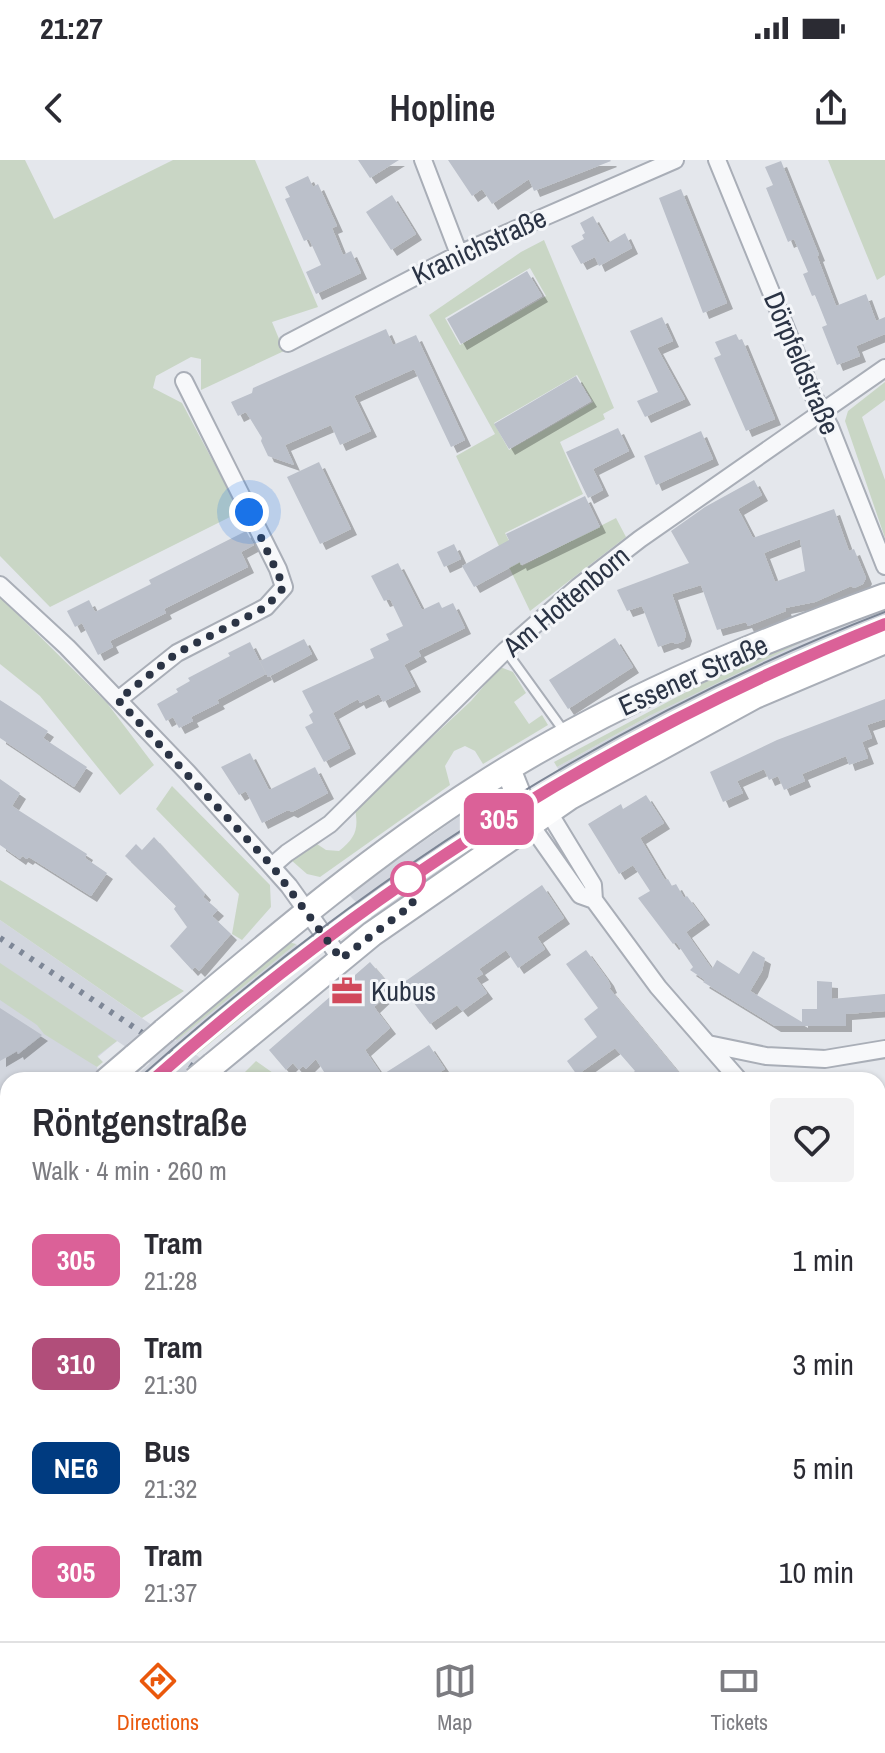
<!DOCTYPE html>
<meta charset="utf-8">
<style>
:root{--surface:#fff;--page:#f2f2f3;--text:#2b2b33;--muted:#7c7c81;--line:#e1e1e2;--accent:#ea580c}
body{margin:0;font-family:"Archivo Narrow",sans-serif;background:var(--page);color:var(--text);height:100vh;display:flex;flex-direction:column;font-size:30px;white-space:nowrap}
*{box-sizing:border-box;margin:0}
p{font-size:26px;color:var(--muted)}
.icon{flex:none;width:44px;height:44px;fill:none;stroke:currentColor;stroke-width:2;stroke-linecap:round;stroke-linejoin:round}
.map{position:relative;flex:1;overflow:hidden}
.sheet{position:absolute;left:0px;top:912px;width:886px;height:570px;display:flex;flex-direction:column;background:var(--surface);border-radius:24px 24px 0 0;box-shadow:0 2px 6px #0004}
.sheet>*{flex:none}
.badge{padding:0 16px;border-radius:12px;font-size:28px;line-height:52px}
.you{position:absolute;width:40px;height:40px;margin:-20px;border:6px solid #fff;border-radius:50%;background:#1a73e8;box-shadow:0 0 0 12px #1a73e833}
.map>.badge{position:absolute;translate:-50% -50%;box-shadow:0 0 0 4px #fff}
.round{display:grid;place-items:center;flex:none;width:84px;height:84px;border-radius:8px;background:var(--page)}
.overview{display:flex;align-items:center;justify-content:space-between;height:136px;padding:0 32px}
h1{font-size:38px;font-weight:600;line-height:60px}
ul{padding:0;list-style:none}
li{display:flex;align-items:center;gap:24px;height:104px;padding:0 32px}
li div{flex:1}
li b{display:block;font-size:30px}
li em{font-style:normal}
li .badge{min-width:88px;font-weight:700;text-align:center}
.status{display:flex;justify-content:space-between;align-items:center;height:56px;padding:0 40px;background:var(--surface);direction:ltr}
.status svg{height:22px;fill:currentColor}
header{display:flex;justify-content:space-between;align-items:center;height:104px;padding:0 32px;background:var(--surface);font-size:36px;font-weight:600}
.tabs{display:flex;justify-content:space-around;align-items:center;height:112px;border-top:2px solid var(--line);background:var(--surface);font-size:22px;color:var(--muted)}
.tabs a{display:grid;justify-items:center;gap:4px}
.tabs .on{color:var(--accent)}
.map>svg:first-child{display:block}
.built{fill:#d2d6de}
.green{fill:#c9d6c5;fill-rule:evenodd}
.building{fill:#bbc0ca;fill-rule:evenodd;filter:url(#shadow)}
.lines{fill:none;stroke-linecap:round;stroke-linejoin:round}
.lane-casing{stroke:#a9aeb7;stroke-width:12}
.street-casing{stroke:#a9aeb7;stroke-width:20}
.secondary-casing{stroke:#a9aeb7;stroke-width:28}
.lane{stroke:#f7f8fa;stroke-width:8}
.street{stroke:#f7f8fa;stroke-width:16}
.secondary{stroke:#fff;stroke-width:24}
.tram{stroke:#7d8696;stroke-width:2}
.rail{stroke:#7d8696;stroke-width:6;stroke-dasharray:4 8;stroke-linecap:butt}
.secondary-bridge-casing{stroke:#a9aeb7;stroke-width:28;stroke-linecap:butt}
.secondary-bridge{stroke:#fff;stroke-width:24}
.line-casing{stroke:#fff;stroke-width:18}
.line{stroke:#db6198;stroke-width:12}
.walk{stroke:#2b3445;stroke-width:8;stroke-dasharray:0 14.4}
.stop-dot{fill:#fff;stroke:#db6198;stroke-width:4}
.labels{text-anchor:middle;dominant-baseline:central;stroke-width:6;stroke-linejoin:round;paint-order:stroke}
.street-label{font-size:28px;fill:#2b3445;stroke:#f4f6f9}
.poi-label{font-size:28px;fill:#2b3445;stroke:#f4f6f9;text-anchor:start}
</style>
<div class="status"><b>21:27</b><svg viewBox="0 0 49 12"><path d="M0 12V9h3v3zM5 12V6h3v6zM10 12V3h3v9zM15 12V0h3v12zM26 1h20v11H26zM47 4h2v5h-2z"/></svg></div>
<header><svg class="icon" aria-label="back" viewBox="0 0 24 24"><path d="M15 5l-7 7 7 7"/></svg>Hopline<svg class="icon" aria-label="share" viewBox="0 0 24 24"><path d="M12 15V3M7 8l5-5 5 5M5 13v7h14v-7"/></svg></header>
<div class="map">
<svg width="885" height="1481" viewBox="0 0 885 1481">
<defs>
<filter id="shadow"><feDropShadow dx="6" dy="6" stdDeviation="0" flood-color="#0004"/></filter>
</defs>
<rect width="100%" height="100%" fill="#e4e7ec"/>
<path class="built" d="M885,446V470L645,582H640L567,622L557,607L649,556L747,507L831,468Z
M477,644L499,671L373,759L348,734Z
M0,760L175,881L296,784L306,799L192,892L231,920H177L166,913L159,920H132L150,903L117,881L93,901H89L97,907L99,916L94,920H8V994L0,1000Z"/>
<path class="green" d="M0,0H25L54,59L173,0H255L318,147L272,162L284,191L201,230V199L191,197L156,216L153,228L182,243L240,352L50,447L0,396Z
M828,0H885V115L877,120Z
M544,80L614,248L603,254L605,259L560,282L583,334L505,373L522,406L616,358L626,377L530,451L456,296L495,274L429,155L521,92ZM530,108L546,136L460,185L445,158ZM577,215L593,242L509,290L494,263Z
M885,222V240L862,257L885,320V378L845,261L848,251Z
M0,437L107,543L154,605L120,635L40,536L0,504Z
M831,468L649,556L557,607L554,602L726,511Z
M500,507L513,512L526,533L514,542L529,564L542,555L548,565L483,604L475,591L465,586L454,591L445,606L450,625L320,717L307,714L291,700L314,682L326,690L339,691C355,678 359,670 355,649L471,541Z
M172,626L270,725L271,747L242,780L232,774L239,734L156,649Z
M0,720L184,831L142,858L0,760Z
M288,782L296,784L177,880L172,877Z
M306,799L301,808L197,894L193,891Z
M0,803L117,881L97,896L103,902L97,907L44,874L37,865L0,840Z
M256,901L283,920H237Z"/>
<path class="building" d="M358,0H399L370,18Z
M448,0H610L611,1L534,31L529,19L492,44L482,29L472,36Z
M781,1L819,95L817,96L836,146L866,134L876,161L885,157V174L856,186L860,196L837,205L822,167L827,165L815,135L812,136L803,114L808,112L794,79L788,82L766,28L773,25L765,7Z
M308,16L313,27L318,24L337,66L332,68L343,95L351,91L361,113L316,134L306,112L321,105L309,79L304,81L285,39L290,37L285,27Z
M681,29L727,143L703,153L659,38Z
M392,35L416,74L391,90L366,52Z
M593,56L608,83L625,73L632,88L599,106L595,97L581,104L571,86L584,79L582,75L585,73L580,63Z
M527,111L542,136L461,184L447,159Z
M662,157L673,181L657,188L685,239L645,257L637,241L658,232L630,171Z
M386,169L393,185L416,175L465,280L451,287L414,209L354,236L371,271L340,285L331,265L285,285L294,305L268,296L261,281L262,278L246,252L238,256L231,242L252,233L253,228Z
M736,174L739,180L742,179L775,259L746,271L714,198L721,195L715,182Z
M576,216L591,241L509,289L494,264Z
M618,268L629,291L593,309L603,330L588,338L566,292Z
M701,271L713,299L656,325L644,296Z
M319,302L351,369L320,384L287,317Z
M754,320L762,335L738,349L753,378L834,349L849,391L854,389L866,418L863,424L854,428L851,426L815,442L785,448L786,451L748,466L746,462L717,470L701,425L672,434L686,475L684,481L676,484L672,482L658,487L642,446L627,451L617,430L689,403L671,371L705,347ZM800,379L805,411L775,422L764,393Z
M585,336L600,367L534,399L521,405L520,402L474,427L462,406L509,380L506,374Z
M246,371L254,385L241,392L248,407L164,449L166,453L110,481L113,487L98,495L82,463L75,467L67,451L89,440L95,452L151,424L149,420Z
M454,384L461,399L444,407L437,392Z
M398,403L422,450L439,442L442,448L453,443L465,468L418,491L421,496L404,505L415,526L383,542L379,534L360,543L358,539L333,553L350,588L324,602L305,567L313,563L309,555L313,552L302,531L374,498L370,489L389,480L386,474L403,466L390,439L384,441L371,416Z
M615,478L633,507L568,549L549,520Z
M304,479L312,494L268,517L260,501Z
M250,482L266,514L217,540L219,543L191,557L193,561L179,568L173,557L166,561L157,544L178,532L176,529L190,521L188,518L230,496L228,493Z
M885,539V559L867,565L872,578L862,582L868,598L849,605L846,596L802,614L805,621L784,630L778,616L769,620L764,609L737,621L743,633L723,642L710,612L777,580Z
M0,540L48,571L43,578L87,607L74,627L0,578Z
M250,593L269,630L315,607L328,633L292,652L288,650L262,663L246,631L239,635L221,607Z
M0,619L20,633L12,646L87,694L85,698L107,713L91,736L29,697L27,699L22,696L20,699L0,685Z
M646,635L664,663L640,678L665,720L668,719L672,726L676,724L684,738L687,736L704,759L686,772L712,809L717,800L739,814L753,791L765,798L762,811L750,831L802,862V849H817V821L832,822V839L885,834V851L846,854V866H775L703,822L705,820L690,810L693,807L676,782L673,784L638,738L650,731L633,705L619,714L588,664L621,644L623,649Z
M154,677L205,734L203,737L218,750L212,756L231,774L199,811L195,807L192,810L170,786L187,767L174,749L176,746L125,696L136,684L142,690Z
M542,725L564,758L537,777L545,789L518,808L506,790L479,809L483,814L476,818L487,833L462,851L457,845L430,864L400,825Z
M586,790L608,820L611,827L609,828L685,920H624L635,911L615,888L577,915L567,901L597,877L584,859L598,848L566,804Z
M370,802L393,829L374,847L390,868L365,890L382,915L429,885L445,909L427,920H329L316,899L306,909L303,906L299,910L293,903L286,910L269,890Z
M0,848L42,875L18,894L17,891L0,901Z"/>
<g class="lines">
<defs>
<path id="lane" d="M506,491L566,574"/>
<path id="street" d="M423,0L459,94
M717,0L814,237L830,267L885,406
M288,183L459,94L675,0
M0,425L67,487L188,613L289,726L341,799
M118,540L177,493L266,447L284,427L278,409L184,221
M548,651L593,725L594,740
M530,664L580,735L594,740L658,827L739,920
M272,706L287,693L330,664L505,491L578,427L640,379L885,208
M708,884L766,896L825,899L885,889
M0,1044L8,1053
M878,1055L885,1061
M0,1458L8,1453
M315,1481L323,1474"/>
<path id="secondary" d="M508,609L530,664
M164,871C265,786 367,698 480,626C606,545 744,487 885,436
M213,905L372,774L570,637L755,536L885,481
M107,920L135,896
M0,1011L8,1004
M0,1089L8,1082"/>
</defs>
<use href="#lane" class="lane-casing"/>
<use href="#street" class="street-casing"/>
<use href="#secondary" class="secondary-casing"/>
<use href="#lane" class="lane"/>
<use href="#street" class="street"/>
<use href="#secondary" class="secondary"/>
<path class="tram" d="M589,606L656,569
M137,920C358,723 608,559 885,452
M0,1044L8,1036"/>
<path class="rail" d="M0,778L213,920
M878,1363L885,1367"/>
<defs>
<path id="secondary-bridge" d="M135,896L164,871
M195,920L213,905"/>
</defs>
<use href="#secondary-bridge" class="secondary-bridge-casing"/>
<use href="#secondary-bridge" class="secondary-bridge"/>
</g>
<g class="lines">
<defs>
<path id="line" d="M153,920C370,727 615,572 885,464"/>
</defs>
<use href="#line" class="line-casing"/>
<use href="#line" class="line"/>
<path class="walk" d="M249,352L284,427L266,447L177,493L118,540L272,706L341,799L413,744L408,719"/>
</g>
<defs>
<symbol id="office-bare" viewBox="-9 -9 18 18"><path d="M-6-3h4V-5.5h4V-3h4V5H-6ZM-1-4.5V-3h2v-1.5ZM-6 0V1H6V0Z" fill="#d1495b" stroke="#f4f6f9" stroke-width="2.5" paint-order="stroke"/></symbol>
</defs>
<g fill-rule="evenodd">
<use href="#office-bare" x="325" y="809" width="44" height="44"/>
</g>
<circle class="stop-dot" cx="408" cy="719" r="16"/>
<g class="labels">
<g class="street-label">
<text transform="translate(479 86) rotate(-25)">Kranichstraße</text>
<text transform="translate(802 203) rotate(67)">Dörpfeldstraße</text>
<text transform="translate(566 441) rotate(-40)">Am Hottenborn</text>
<text transform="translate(693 515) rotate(-24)">Essener Straße</text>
</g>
<g class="poi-label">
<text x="371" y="831">Kubus</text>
</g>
</g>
</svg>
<div class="you" style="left:249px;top:352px"></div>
<b class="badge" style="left:499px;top:659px;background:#db6198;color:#fff">305</b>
<section class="sheet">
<div class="overview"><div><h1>Röntgenstraße</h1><p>Walk · 4 min · 260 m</p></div><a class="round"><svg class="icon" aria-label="heart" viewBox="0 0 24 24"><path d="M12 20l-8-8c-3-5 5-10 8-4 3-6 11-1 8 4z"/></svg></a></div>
<ul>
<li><span class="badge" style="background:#db6198;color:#fff">305</span><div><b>Tram</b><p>21:28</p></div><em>1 min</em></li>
<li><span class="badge" style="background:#b14e7a;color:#fff">310</span><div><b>Tram</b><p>21:30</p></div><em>3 min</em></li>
<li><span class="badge" style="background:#003b80;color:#fff">NE6</span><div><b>Bus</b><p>21:32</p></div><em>5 min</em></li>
<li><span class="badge" style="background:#db6198;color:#fff">305</span><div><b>Tram</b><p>21:37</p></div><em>10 min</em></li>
</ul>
</section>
</div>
<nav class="tabs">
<a class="on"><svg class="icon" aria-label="directions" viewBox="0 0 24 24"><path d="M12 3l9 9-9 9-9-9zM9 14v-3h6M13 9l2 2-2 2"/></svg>Directions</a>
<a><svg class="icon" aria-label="map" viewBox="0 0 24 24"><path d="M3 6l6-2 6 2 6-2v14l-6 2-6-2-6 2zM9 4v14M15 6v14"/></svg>Map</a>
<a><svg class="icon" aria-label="tickets" viewBox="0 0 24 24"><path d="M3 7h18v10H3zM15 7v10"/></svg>Tickets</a>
</nav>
